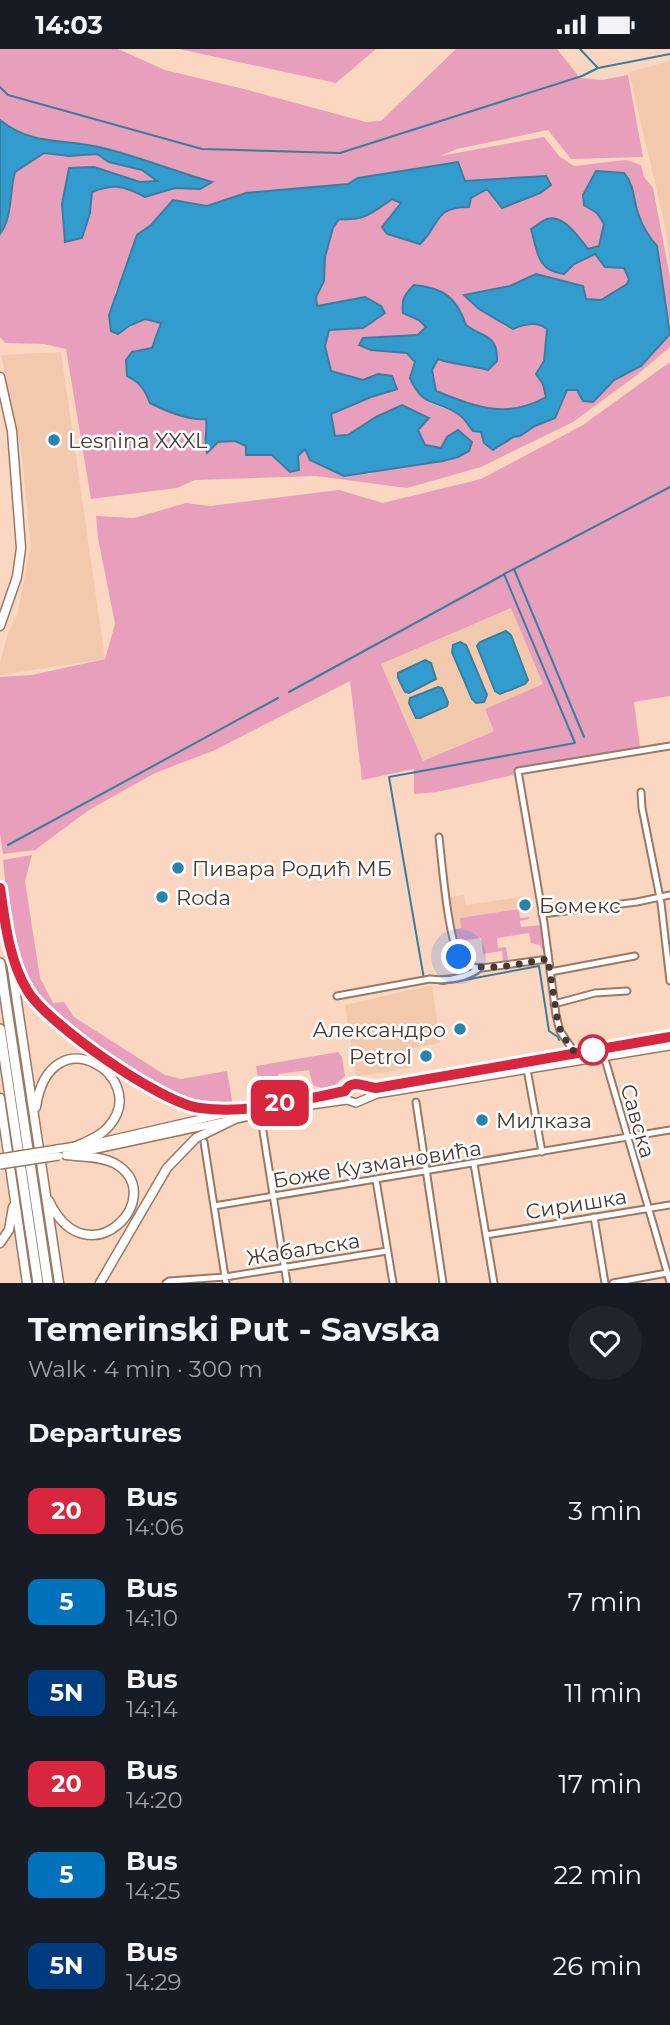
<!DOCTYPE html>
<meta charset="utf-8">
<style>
:root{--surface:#171b24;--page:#20242c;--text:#f1f3f6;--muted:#9ea1a6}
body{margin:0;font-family:Montserrat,sans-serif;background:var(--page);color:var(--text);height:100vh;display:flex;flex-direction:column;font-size:26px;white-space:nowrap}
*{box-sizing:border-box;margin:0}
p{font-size:23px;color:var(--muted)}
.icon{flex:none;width:38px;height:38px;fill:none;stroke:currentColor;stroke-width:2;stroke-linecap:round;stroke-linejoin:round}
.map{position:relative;height:1234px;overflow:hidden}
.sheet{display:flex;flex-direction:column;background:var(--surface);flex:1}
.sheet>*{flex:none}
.badge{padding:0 14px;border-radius:10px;font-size:24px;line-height:46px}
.you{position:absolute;width:35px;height:35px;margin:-18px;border:5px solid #fff;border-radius:50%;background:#1a73e8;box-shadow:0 0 0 10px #1a73e833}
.map>.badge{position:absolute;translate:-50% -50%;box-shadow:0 0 0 4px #fff}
h2{padding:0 28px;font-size:26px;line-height:63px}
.round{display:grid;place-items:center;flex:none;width:74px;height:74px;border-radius:37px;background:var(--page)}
.head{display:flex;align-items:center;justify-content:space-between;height:119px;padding:0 28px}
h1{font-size:33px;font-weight:700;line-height:52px}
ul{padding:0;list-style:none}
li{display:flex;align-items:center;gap:21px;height:91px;padding:0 28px}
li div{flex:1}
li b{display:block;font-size:26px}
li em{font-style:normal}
li .badge{min-width:77px;font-weight:700;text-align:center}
.status{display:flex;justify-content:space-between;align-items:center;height:49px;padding:0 35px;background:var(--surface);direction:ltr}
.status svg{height:19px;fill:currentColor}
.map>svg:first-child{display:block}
.built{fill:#f3c9ae}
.green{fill:#e79fbb;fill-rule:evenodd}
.water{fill:#339ccf;stroke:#397e9f;stroke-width:2}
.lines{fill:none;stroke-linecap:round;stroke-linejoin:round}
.stream{stroke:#397e9f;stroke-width:2}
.street-casing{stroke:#997965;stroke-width:9}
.secondary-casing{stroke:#997965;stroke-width:10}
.primary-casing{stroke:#997965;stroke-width:11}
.highway-casing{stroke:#997965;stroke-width:12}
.street{stroke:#fff;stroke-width:5}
.secondary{stroke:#fff;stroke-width:7}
.primary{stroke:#fff;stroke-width:8}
.highway{stroke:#fff;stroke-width:9}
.secondary-bridge-casing{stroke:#997965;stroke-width:10;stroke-linecap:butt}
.secondary-bridge{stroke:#fff;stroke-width:7}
.line-casing{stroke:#fff;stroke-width:16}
.line{stroke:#d7263d;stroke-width:10}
.walk{stroke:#473930;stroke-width:7;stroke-dasharray:0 12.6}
.poi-dot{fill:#2684b0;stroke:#fff;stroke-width:2.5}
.stop-dot{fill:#fff;stroke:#d7263d;stroke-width:3.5}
.labels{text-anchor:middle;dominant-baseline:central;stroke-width:5;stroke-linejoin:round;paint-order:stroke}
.poi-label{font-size:21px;fill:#473930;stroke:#fff;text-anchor:start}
.street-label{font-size:21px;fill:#473930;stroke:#fff}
</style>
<div class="status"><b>14:03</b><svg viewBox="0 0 49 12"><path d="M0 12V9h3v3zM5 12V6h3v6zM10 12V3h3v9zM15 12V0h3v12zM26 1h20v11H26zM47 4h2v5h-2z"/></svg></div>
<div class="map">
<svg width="670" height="1234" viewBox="0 0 670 1234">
<rect width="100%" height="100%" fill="#fbd7c1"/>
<path class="built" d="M670,12V213L664,173L629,23Z
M61,303L105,610L0,626V613L8,584L17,566L31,496L21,400L1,306Z
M511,559L543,635L486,660L495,681L423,712L381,615Z
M464,846L466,856L526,847L528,858L461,869L462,879L455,880L450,848Z
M432,936L440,994L408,1000L411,1019L356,1028L345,956Z"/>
<path class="green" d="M0,0H118L165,21L248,41L366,73L381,72L456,0H557L580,29L602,31L628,26L643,108L571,110L548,81L457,100L440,107L544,88L560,108L574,117L626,111L641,116L644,128L653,139L670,228V274L664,255L657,197L649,188L638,167L631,132L597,164L604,175L599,197L588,200L567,176L531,180L540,213L564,225L574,215L595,205L605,218L624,219L629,230L627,235L601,251L586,250L568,233L536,225L510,237L465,247L499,270L504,277L513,280C525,275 537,272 548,280L544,312L536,325L543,335L546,348C506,370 474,357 436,342L432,321L438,310C454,317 471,316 488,321L471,280L466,276L459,258L403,264L419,271L426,278L418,287L363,289L360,296L371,301L406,304L415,313L430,354L459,365L473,382C488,383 499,401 513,388L520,387L535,377L554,369L567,341H578L593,353L614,331L641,317L670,285V298L637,326L573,373L481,418L407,439L316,427L195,431L177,439L91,450L66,300L43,295L5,294L0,288V185C13,167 9,144 15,123L44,104L69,107L97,105L109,113L142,121L158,132L140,133L94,118L62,155L66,193L90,164L92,143C114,135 123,136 145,148L175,139L200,140L211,133L101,98L46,93L7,77L0,71ZM546,127L551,136L540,144L502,159L497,155L487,140L471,149L469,158C444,158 436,169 425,190L382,177L401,154L392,150C372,165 364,172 339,170L333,179L325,208L324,232L316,248V258L365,248L363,279L329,281L324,297L331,322L363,331L378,325L397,340L371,348L331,365L335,387L348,386L376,368L429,369L418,381L425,396L441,399L447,388L443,412L381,421L369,425L305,400L298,407L246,406V397L235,392L204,396L207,380L206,369L197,371L168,363L135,331L132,303L152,299L161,274L145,270L118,285L115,243L127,219L137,186L151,176L172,151L207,157L246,144L348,135L358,129L465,132Z
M179,0H376L336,34Z
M670,313V647L634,653L640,698L437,743L414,745V720L362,731L350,632L215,701L155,724L89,761L35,801L3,805L0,784V628L32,626L105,610L115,575L98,489L96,467L134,469L186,454L210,457L339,441L383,454L481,430L583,376ZM511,559L543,635L485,660L494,682L423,712L381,615Z
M32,806L25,832L40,929L53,954L64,953L74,968L165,1026L181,1030L227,1022L233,1057L205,1056L159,1038L52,964C42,955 33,946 27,935C10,905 7,845 3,811Z
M519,860L520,869L529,868V870L520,872L521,878L542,876L545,906L540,896L531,894L529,884L497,889L498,899L506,898L508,911L538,909L503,913L502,902L483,905L481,889L466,891L467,903L463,904L455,880L461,879L460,869Z
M338,1003L342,1008L345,1027L335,1036L333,1043L313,1036L309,1021L278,1025L279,1033L269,1036L262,1054L256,1017Z"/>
<path class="water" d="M0,71C33,98 67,89 103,99C140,108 176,123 212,133L200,140L175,139L145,148C123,136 114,135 92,143L90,164L82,189L65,193L62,155L69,119L94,118L140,133L157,132L142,121L109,113L97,105L69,107L44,104L15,123C9,144 13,167 0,185Z
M458,113L465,132L546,127L551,136L540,144L502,159L487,140L471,149L469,158C433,158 441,175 420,195L387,185L382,178L401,154L392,150C372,164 364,172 339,170L333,179L325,208L324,232L316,248L317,257L365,248L381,257L385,264L363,279L329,281L325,297L331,322L363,331L378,325L392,327L397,340L371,348L331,365L335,387L348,386L376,368L402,356L429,369L418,381L425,396L441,399L447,388L458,381L472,393L469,402L458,408L443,412L344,427L310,411L305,400L298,407L299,421L290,423L272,406H246V397L235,392L218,393L207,404C203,392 208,382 206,370C188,372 166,362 150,354C145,341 140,333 127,327L126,311L132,303L152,299L161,274L145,270L129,277L118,285L111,282L109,266L137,186L151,176L173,151L207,157L246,144L348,135L358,129Z
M596,122L624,124C635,136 633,152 639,167C643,178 649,188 657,197L670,285L641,317L614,331L593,353L583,352L577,341H567L555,369L535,377L520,387L513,388C506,394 500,395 493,401L484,394L481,383L473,382C468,376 465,369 458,365C434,349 424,360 410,329L415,313L407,304L371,301L359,296L363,289L418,286L426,278L419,271L403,264C401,250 405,245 414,236C444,239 456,248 466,276C483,289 498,285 497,312L488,321C471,316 454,316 438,310L432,321L436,342C474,357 506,371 546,348L543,335L536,325L544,312L547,280C537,272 525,275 513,280L479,260L464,246L510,237L536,225L583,237L586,250L601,251L627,235L629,230L624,219L605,218L595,205L574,215L564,225C536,221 538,203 531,180C536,177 542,172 547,170C564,165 579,189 588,200L599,197L604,175L597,164L584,156L583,146Z
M506,582L511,586L528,631L525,635L500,645L495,642L477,597L480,593Z
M460,593L466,596L487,646L484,653L476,654L472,650L452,603L453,596Z
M425,611L431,614L436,630L409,644L405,643L398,629V624Z
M438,638L442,639L448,653L447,657L420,669H416L409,654L410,649Z"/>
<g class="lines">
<path class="stream" d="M580,0L598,19L670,5
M0,38L8,46L202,100L340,104L582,27L598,19
M289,643L503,526
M584,688L514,520L670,438
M8,796L278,649
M424,930L389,728L575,694L504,525L514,520
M433,933L443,935L539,917L549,982L558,988L559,991"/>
<defs>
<path id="street" d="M641,743L642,759L661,854L670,932
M439,788C442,812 448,896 462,912C467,917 475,919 482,919L548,910
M542,865L637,853L670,846
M550,923L635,907
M337,947L430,930C447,932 465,930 480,919
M554,955L595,944L627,942
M602,1000L670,1233
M575,1004L560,982L556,966L544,874L518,722L670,697
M527,1020L542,1103
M416,1053L443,1234
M262,1076L287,1234
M204,1093L226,1234
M474,1115L494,1234
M376,1131L393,1234
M214,1157L670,1081
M594,1168L605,1234
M486,1186L670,1156
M166,1234L169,1232L225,1228L387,1202
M613,1234L667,1224"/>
<path id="secondary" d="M57,1100L101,1093L236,1062L331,1045L345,1042L348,1036L353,1034L376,1039L670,988
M73,1105L283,1060L347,1051L356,1054L377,1045L670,997"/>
<path id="primary" d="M0,328L12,382L21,499L17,528L0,577
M0,839L59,1234
M16,912L27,943L45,964L137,1030L163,1047L184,1056L236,1062
M0,1049L27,1234
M36,1058C50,964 152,1028 109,1077C100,1088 85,1093 72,1099
M49,1152C88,1234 172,1146 114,1114C100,1107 82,1108 66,1106
M0,1194L9,1181L13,1158
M100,1234L167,1119L196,1089L235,1070"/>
<path id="highway" d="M0,914L48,1234
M0,980L38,1234"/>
</defs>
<use href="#street" class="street-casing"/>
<use href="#secondary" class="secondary-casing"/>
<use href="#primary" class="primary-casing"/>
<use href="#highway" class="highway-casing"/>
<use href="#street" class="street"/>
<use href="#secondary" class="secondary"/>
<use href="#primary" class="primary"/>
<use href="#highway" class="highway"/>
<defs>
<path id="secondary-bridge" d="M0,1109L57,1100
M0,1116L59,1107"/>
</defs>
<use href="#secondary-bridge" class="secondary-bridge-casing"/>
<use href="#secondary-bridge" class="secondary-bridge"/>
</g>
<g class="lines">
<defs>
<path id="line" d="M0,839C5,873 9,911 27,941C46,974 162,1055 200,1059C243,1065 288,1054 331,1045L345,1042C352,1029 364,1038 376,1039L670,988"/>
</defs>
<use href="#line" class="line-casing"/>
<use href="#line" class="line"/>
<path class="walk" d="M459,908C473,928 526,913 548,910L558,975L563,987L575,1004L601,1000L593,1001"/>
</g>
<g class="poi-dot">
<circle cx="54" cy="391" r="7"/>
<circle cx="178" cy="819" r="7"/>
<circle cx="162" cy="848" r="7"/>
<circle cx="525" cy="856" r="7"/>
<circle cx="460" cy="980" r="7"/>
<circle cx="426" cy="1007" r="7"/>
<circle cx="482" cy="1071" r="7"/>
</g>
<circle class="stop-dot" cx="593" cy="1001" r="14"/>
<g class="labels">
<g class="poi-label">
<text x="68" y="391">Lesnina XXXL</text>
<text x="192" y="819">Пивара Родић МБ</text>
<text x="176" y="848">Roda</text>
<text x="539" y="856">Бомекс</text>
<text x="446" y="980" text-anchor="end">Александро</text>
<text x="412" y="1007" text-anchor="end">Petrol</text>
<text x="496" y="1071">Милказа</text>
</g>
<g class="street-label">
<text transform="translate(638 1072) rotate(74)">Савска</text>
<text transform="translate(377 1115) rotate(-9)">Боже Кузмановића</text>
<text transform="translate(576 1155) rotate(-9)">Сиришка</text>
<text transform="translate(303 1200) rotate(-9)">Жабаљска</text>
</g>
</g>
</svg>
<div class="you" style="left:459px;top:908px"></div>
<b class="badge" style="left:280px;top:1054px;background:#d7263d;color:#fff">20</b>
</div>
<section class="sheet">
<div class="head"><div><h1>Temerinski Put - Savska</h1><p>Walk · 4 min · 300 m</p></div><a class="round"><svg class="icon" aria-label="heart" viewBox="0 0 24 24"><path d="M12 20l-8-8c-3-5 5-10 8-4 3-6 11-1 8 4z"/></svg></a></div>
<h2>Departures</h2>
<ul>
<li><span class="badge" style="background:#d7263d;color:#fff">20</span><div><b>Bus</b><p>14:06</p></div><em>3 min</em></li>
<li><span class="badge" style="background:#0072bc;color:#fff">5</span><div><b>Bus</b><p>14:10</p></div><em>7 min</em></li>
<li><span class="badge" style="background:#003b80;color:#fff">5N</span><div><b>Bus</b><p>14:14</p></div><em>11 min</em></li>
<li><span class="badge" style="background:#d7263d;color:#fff">20</span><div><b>Bus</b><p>14:20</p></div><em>17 min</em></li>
<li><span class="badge" style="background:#0072bc;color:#fff">5</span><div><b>Bus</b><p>14:25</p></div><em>22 min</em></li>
<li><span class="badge" style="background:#003b80;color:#fff">5N</span><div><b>Bus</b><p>14:29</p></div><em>26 min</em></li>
</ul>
</section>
